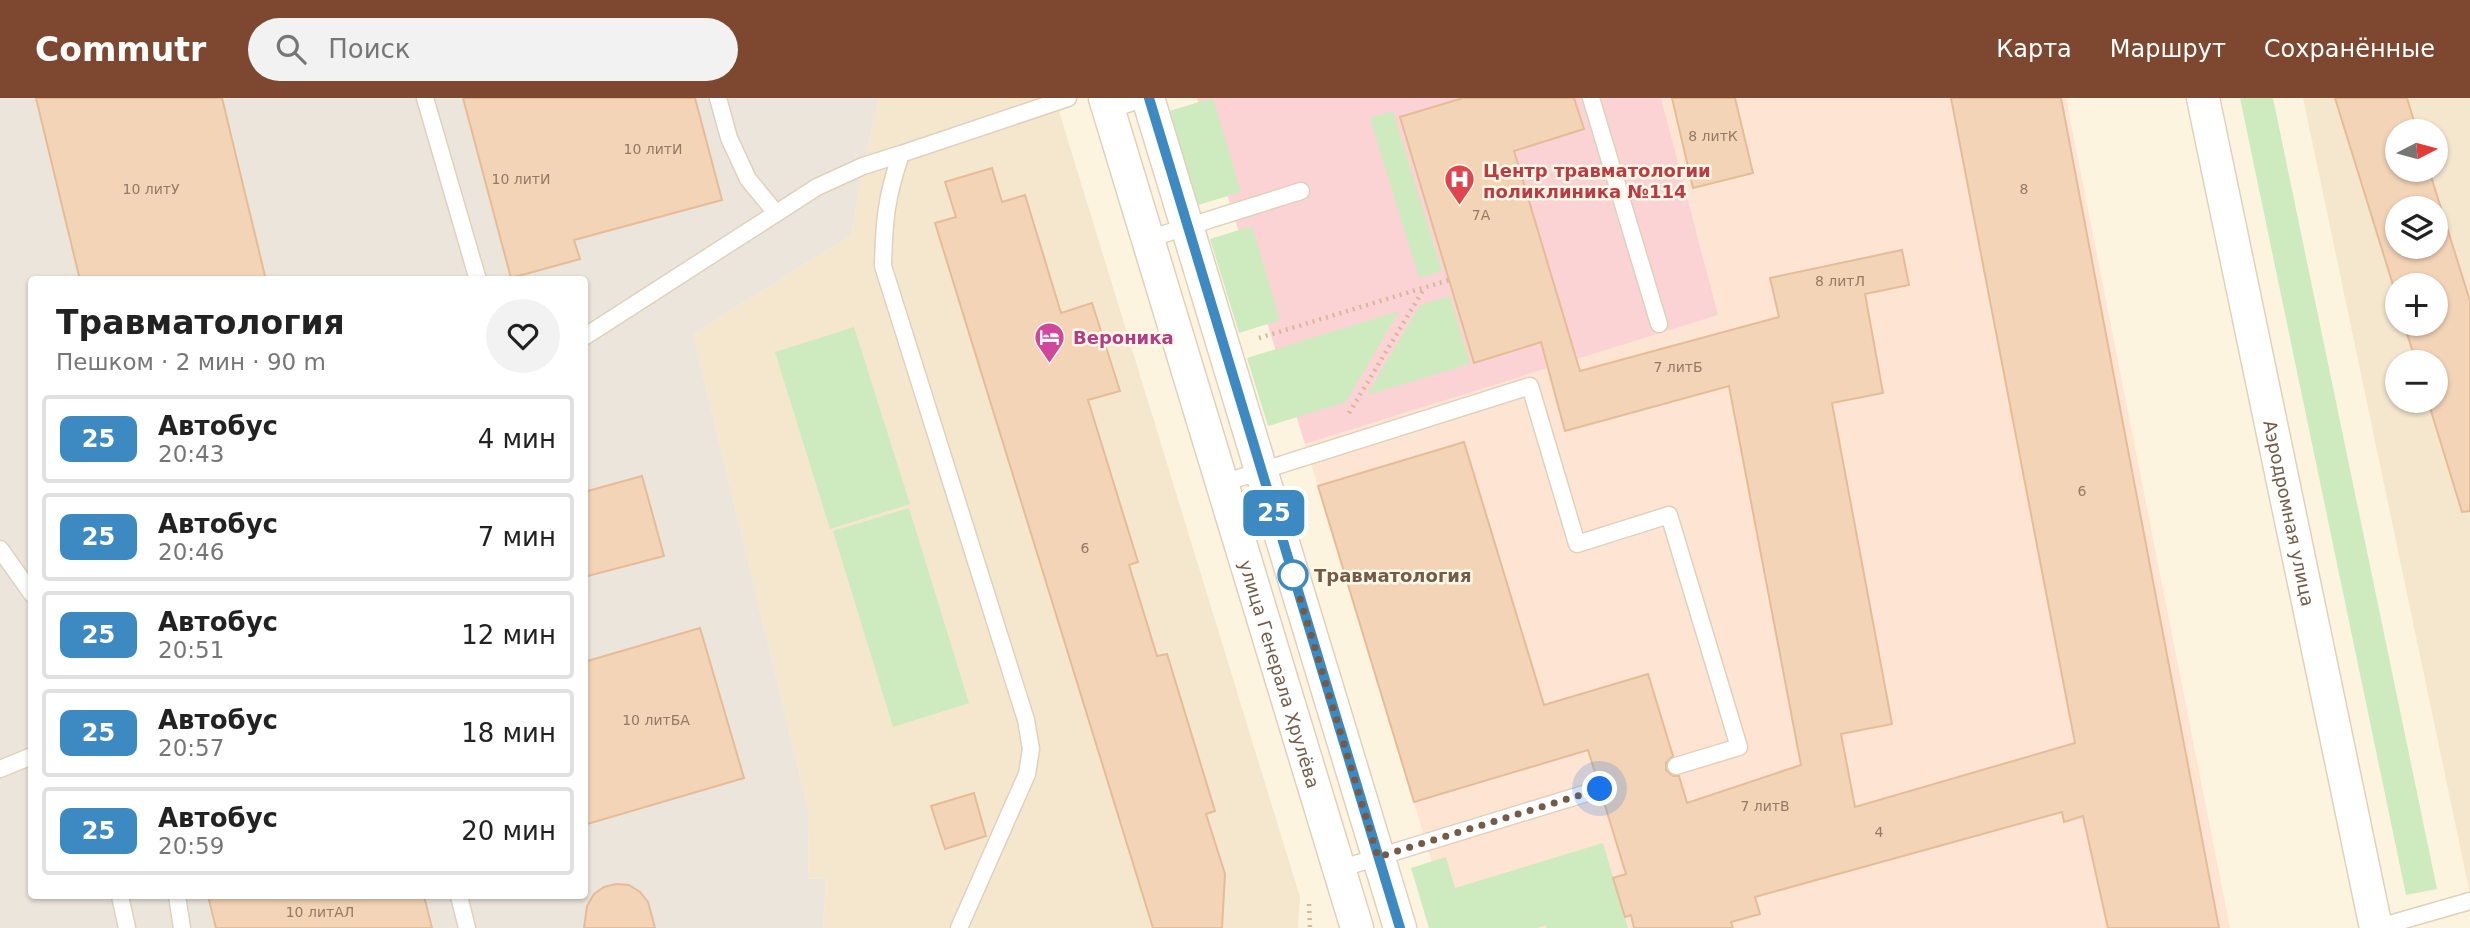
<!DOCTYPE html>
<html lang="ru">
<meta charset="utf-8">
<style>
:root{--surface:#fff;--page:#f2f2f2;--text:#222;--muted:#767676;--line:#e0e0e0;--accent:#7d4730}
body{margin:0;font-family:"DejaVu Sans",sans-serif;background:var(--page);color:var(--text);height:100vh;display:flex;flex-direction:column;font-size:26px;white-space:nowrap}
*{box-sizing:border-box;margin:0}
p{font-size:23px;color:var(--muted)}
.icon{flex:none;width:38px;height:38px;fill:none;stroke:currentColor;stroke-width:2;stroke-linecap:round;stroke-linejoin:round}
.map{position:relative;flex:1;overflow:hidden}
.details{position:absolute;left:28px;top:178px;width:560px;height:623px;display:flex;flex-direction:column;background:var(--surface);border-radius:7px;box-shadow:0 2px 5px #0004}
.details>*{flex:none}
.badge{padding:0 14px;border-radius:10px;font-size:24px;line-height:46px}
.needle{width:46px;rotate:84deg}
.buttons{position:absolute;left:2385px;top:21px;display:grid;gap:14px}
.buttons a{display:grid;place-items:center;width:63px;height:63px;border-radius:50%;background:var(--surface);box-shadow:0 2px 5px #0004;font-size:35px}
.you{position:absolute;width:35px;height:35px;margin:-18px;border:5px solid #fff;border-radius:50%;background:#1a73e8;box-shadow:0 0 0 10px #1a73e833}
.map>.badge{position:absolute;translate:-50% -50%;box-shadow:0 0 0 4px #fff}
.round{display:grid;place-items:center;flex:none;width:74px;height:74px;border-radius:37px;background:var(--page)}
.overview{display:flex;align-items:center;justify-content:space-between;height:119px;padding:0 28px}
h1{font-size:33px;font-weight:800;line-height:52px}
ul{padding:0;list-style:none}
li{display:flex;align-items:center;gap:21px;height:88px;margin:0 14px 10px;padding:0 14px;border:4px solid var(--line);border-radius:7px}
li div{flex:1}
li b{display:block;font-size:26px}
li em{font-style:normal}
li .badge{min-width:77px;font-weight:700;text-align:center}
header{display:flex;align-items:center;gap:42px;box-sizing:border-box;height:98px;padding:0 35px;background:var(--accent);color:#fff}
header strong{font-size:33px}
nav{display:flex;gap:38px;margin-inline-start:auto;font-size:24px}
.search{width:490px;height:63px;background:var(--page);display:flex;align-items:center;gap:18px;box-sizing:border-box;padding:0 24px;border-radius:38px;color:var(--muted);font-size:26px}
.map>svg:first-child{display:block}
.residential{fill:#f5e7ce;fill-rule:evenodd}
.commercial{fill:#fee4d3}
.industrial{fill:#ebe5dc;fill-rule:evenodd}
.medical{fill:#fbd3d4}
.green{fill:#cdebbf}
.building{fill:#f3d4b7;stroke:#e6bc97;stroke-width:2;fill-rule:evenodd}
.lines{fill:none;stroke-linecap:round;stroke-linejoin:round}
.lane-casing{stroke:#e1d1bc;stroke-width:19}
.street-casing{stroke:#e1d1bc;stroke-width:35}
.path{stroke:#d8b89a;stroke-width:4.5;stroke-dasharray:2 5;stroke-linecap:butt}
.lane{stroke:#fff;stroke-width:16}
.street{stroke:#fff;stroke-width:32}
.line-casing{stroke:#fff;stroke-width:16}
.line{stroke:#3d8ac2;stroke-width:10}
.walk{stroke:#745b47;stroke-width:7;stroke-dasharray:0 12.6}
.stop-dot{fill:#fff;stroke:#3d8ac2;stroke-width:3.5}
.labels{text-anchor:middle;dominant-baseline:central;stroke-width:5;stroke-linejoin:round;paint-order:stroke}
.number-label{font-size:14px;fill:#947963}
.health-label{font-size:18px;font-weight:bold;fill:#be3a42;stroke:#fff8e7;text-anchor:start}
.hotel-label{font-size:18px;font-weight:bold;fill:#b23c85;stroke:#fff8e7;text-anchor:start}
.street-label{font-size:18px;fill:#745b47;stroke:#fff8e7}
.stop-label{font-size:18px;font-weight:bold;fill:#745b47;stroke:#fff8e7;text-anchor:start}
</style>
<header>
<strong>Commutr</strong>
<div class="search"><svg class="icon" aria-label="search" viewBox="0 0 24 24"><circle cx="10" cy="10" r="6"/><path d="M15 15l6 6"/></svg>Поиск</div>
<nav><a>Карта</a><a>Маршрут</a><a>Сохранённые</a></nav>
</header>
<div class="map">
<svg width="2470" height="830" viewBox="0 0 2470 830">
<rect width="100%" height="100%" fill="#fdf4e0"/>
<path class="residential" d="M879,0H1055L1300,799L1298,830H823L826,780L808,781L809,716L693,236L851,137L863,68Z
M2303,0H2470V796ZM2398,33H2436V72H2398ZM2398,110H2436V149H2398ZM2398,187H2436V226H2398ZM2398,264H2436V303H2398Z"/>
<path class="commercial" d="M1661,0H2066L2230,830H1452L1305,346L1717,217Z"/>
<path class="industrial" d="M0,0H879L863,68L851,137L693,236L809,716L808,781L826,780L823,830H0ZM32,182H584V798H32Z"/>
<path class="medical" d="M1197,0H1661L1718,217L1305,346Z"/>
<path class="green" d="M1213,0L1241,94L1198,107L1169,13Z
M2240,0H2273L2437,791L2406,797Z
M1393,13L1442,173L1419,180L1370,20Z
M1252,128L1280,222L1239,235L1210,141Z
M1450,198L1470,266L1367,297L1420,207Z
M1399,213L1346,304L1268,328L1247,260Z
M854,229L910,406L830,431L775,254Z
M909,410L969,605L893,629L833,433Z
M1603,745L1628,830H1547L1546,827L1537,830H1429L1411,770L1446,759L1455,790Z"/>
<path class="building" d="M36,0H222L266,182H80Z
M463,0H695L722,102L574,142L580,161L511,180Z
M1463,0H1574L1584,31L1514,53L1580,273L1779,219L1770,180L1902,152L1909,187L1865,196L1883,295L1832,305L1892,626L1841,636L1855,709L2075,645L1951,0H2061L2219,830H2108L2083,718L2064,724L2062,714L1755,799L1760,816L1731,824L1733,830H1634L1631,817L1625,819L1613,780L1626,776L1603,701L1608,698L1610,689L1607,683L1597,681L1588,652L1414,704L1318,388L1464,344L1544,607L1648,576L1673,658L1666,665V672L1673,678H1679L1687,705L1801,667L1729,288L1565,333L1541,244L1474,265L1400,19Z
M1672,0H1735L1753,75L1693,90Z
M2335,0H2407L2417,33H2398V72H2429L2470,203V413L2462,414L2428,303H2436V264H2416L2404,226H2436V187H2398V203ZM2398,110H2436V149H2398Z
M992,70L1002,104L1025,97L1061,215L1092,205L1120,293L1088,302L1138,464L1129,467L1157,558L1167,556L1215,713L1206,716L1225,776L1222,830H1153L935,125L956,119L945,84Z
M642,378L664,458L584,479V394Z
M700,530L744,680L584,727V564Z
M974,695L986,738L945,751L931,708Z
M616,786L629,787L640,794L648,804L655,830H584L587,808L594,796L604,789Z
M208,798H424L432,830H216Z"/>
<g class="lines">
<defs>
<path id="lane" d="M425,0L478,182
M718,0L729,40L748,81L776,115
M1591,0L1659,226
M1109,12L1146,0
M1148,141L1301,93
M584,239L817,89L863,68L901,56
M1223,385L1530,288L1577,446L1669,417L1739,649L1676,668
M0,451L32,496
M0,671L32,658
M1339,771L1600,691
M120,798L127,830
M177,798L182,830
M459,798L467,830
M959,830L1027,676L1031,651L1026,622L883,168C884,124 886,99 901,56L1068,0
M2376,830L2470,803"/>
<g id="street">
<path id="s1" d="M1105,0L1357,830"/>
<path d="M1148,0L1400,830"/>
<path id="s2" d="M2203,0L2376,830"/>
</g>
</defs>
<use href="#lane" class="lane-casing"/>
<use href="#street" class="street-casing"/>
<path class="path" d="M1259,240L1449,182
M1349,315L1425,189
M1309,806L1310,830"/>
<use href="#lane" class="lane"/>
<use href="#street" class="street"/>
</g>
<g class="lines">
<defs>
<path id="line" d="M1149,0L1400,830"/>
</defs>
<use href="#line" class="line-casing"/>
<use href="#line" class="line"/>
<path class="walk" d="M1293,477L1378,759L1600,691"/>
</g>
<defs>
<symbol id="hospital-pin" viewBox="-11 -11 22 30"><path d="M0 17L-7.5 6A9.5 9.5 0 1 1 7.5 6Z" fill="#e0444e" stroke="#fff8e7"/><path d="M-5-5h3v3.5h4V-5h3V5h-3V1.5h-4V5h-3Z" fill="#fff"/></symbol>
<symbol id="hotel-pin" viewBox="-11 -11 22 30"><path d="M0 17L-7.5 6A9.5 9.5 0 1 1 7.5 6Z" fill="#d1479c" stroke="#fff8e7"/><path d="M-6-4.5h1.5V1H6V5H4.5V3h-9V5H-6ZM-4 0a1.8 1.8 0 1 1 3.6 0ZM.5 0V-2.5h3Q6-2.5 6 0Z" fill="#fff"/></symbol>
</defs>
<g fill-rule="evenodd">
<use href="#hospital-pin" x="1442" y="64" width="35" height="47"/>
<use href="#hotel-pin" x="1032" y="222" width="35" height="47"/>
</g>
<circle class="stop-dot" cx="1293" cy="477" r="14"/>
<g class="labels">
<g class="number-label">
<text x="1713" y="38">8 литК</text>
<text x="653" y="51">10 литИ</text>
<text x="521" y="81">10 литИ</text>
<text x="151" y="91">10 литУ</text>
<text x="2024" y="91">8</text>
<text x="1481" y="117">7А</text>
<text x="1840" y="183">8 литЛ</text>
<text x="1678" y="269">7 литБ</text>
<text x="2082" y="393">6</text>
<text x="1085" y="450">6</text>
<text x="656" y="622">10 литБА</text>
<text x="1765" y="708">7 литВ</text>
<text x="1879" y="734">4</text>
<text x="320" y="814">10 литАЛ</text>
</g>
<g class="health-label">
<text x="1483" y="72">Центр травматологии<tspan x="1483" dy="21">поликлиника №114</tspan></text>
</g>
<g class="hotel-label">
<text x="1073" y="239">Вероника</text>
</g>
<g class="street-label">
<text stroke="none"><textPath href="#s2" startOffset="424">Аэродромная улица</textPath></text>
<text stroke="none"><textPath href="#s1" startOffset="602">улица Генерала Хрулёва</textPath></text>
</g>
<g class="stop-label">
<text x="1314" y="477">Травматология</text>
</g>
</g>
</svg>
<div class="buttons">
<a><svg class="needle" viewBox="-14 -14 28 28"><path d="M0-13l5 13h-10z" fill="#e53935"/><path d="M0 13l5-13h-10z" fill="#767676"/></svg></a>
<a><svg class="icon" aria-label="layers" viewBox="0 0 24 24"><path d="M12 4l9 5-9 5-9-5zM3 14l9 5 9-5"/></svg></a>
<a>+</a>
<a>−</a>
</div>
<div class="you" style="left:1600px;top:691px"></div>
<b class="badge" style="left:1274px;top:415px;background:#3d8ac2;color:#fff">25</b>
<section class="details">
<div class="overview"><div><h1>Травматология</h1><p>Пешком · 2 мин · 90 m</p></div><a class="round"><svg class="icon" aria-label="heart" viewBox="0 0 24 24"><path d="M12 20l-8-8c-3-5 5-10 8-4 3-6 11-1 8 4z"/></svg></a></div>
<ul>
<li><span class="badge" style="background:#3d8ac2;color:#fff">25</span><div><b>Автобус</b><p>20:43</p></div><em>4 мин</em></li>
<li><span class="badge" style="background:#3d8ac2;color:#fff">25</span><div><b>Автобус</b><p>20:46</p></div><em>7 мин</em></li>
<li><span class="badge" style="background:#3d8ac2;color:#fff">25</span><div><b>Автобус</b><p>20:51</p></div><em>12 мин</em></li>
<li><span class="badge" style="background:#3d8ac2;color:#fff">25</span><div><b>Автобус</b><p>20:57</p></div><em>18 мин</em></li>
<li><span class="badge" style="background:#3d8ac2;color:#fff">25</span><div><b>Автобус</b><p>20:59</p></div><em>20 мин</em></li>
</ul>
</section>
</div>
